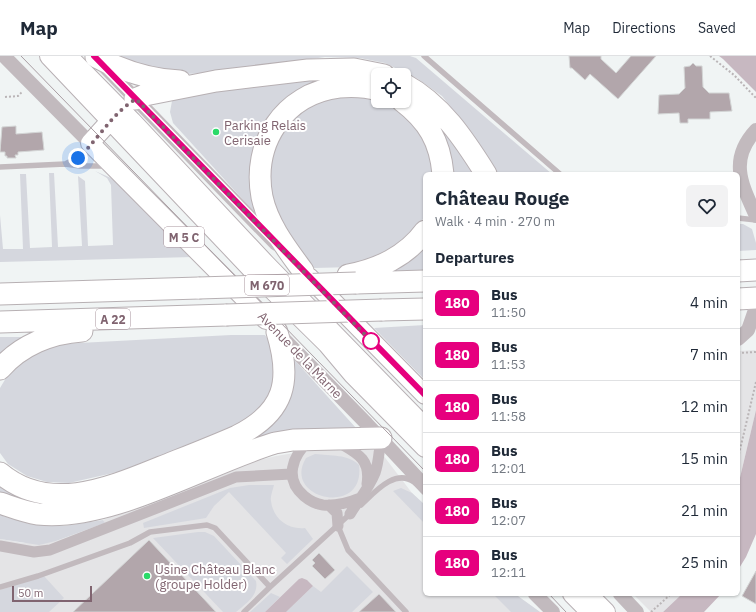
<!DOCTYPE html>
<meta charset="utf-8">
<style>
:root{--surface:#fff;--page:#f2f2f3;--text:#1f2937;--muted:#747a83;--line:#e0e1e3}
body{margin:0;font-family:"IBM Plex Sans",sans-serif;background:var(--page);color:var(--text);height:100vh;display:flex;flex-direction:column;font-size:15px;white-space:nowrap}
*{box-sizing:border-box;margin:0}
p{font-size:13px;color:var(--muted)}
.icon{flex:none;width:22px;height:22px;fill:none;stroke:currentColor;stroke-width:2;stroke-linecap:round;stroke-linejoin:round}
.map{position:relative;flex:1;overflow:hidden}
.drawer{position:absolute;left:423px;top:116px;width:317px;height:424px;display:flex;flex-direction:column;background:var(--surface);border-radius:6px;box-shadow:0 1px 3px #0004}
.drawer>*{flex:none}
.badge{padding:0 8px;border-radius:6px;font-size:14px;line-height:26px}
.tools{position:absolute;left:371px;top:12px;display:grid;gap:8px}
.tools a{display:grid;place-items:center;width:40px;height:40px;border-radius:6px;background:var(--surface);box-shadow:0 1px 3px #0004;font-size:20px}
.scale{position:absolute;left:12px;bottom:10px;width:80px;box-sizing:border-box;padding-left:4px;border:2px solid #806470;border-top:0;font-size:11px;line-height:14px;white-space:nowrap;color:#806470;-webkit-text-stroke:3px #fff;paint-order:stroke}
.you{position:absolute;width:20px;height:20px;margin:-10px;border:3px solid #fff;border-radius:50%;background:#1a73e8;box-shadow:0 0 0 6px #1a73e833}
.map>.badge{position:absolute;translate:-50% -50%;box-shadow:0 0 0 2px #fff}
h2{padding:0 12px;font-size:15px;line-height:36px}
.round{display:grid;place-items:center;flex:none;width:42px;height:42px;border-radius:6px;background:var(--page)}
.headline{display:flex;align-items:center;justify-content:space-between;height:68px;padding:0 12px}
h1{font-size:19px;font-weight:700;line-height:30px}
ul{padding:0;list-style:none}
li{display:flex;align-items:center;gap:12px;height:52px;padding:0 12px;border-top:1px solid var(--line)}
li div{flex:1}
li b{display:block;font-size:15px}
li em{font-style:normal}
li .badge{min-width:44px;font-weight:700;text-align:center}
header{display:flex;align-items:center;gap:24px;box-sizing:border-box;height:56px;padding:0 20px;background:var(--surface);border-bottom:1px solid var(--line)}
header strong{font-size:19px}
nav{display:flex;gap:22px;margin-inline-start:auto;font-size:14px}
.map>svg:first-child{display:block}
.built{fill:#e4e4e6}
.green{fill:#d5d7de}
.water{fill:#c7b8c1}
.building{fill:#b2a6ab;stroke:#d3d5d5}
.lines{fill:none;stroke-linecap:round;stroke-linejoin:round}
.primary-casing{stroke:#b8b0b4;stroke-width:20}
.motorway-casing{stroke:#b7b0b3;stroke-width:23}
.path{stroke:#bab5b7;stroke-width:2;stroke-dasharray:2 2;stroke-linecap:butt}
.service{stroke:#c2babe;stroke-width:5.5}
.minor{stroke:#c2babe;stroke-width:11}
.tertiary{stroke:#c2babe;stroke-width:14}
.primary{stroke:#fff;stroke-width:18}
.motorway{stroke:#fff;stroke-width:21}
.tram{stroke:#a99ea3;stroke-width:1}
.motorway-bridge-casing{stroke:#b7b0b3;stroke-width:23;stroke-linecap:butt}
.motorway-bridge{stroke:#fff;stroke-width:21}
.line-casing{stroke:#fff;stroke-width:9}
.line{stroke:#e6007e;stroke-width:6}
.walk{stroke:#806470;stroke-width:4;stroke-dasharray:0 7.2}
.poi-dot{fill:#2ada68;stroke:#fff;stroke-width:1.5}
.stop-dot{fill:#fff;stroke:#e6007e;stroke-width:2}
.labels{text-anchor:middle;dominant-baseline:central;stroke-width:4;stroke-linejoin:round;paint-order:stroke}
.shield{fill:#fff;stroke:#a6929b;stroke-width:1}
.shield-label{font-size:12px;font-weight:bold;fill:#806470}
.poi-label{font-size:13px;fill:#806470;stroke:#fff;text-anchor:start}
.street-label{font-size:13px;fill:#806470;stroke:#fff}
</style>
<header>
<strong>Map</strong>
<nav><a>Map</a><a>Directions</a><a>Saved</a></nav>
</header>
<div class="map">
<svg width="756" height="556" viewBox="0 0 756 556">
<rect width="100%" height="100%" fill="#f0f4f4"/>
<path class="built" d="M755,294L756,295V354L738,430V295Z
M312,394H373L383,399L412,437L425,449V538H515L540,556H0V483L23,487L56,485L105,467L103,464L236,410L276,400Z
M633,538H682L663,556H651Z"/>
<path class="green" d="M117,0H410L416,2L552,118H498L473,80L442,40L418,23L385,7L360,2L325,1L213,17L181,18L148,16Z
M317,20L354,25L269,71L265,168L173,67L170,56L172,45L183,39Z
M364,39L378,43V45H386L404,55L429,90L435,118H425V160L409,182L389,196L354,211L314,212C302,201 289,190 282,175C278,166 269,137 268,128C266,87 295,48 336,40C345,39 355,40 364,39Z
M429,55L477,118H448Z
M95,115L111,122L124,132L193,201L0,206V159L3,193H23L20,118H26L30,192L52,191L49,117H54L58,191L82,190L78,120L85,125L88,190L113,189L111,129L107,122Z
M738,168H743L752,173L756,187V194L738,195Z
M425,182V214L393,215Z
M425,269V324L374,272Z
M231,279H265L275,293L274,328L260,352L250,361L238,369L122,415L69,427L47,426L27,420L8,408L0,397V332L6,322L17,309L37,296L60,288Z
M0,281H32L0,302Z
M290,299L356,372L350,376L39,451L0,436V428L37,444L253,380Z
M315,398C331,400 348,398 359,409C366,462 281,443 306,402Z
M249,429H274C273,434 270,440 271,445C273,462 287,474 305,472L313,483L287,508L281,502L286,497L229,436L214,450L206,462L144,472L143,467L230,432Z
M401,432L412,437L425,449V468L393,435Z
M0,459L30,468L64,470L103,464L105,467L56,485L39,489L0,483Z
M198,476H205L214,480L256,525C259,540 245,548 236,556H223L153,482Z
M347,510L373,536L352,556H286L313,530L321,536Z
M44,520L64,542L49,556H0V534Z
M271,537L280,541L265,556H250Z
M493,538H515L540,556H511Z"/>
<path class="water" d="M719,0H756V36L723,3Z
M756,354V478L746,501L738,514V430Z
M302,522L307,524L313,530L286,556H265L299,523Z
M682,538H721L704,556H663Z"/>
<path class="building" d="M569,0H601V3L616,17L631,0H656L618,43L590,18L585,24L572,12H570Z
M693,7L696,10H702L703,31L709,37H729L732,55L710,56V63H688V67H680L679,57L658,58L659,39L679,38L685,32L684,11L690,10Z
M16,70V78L42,76L44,94L18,96V99H15L16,102H7V100H5V96H0L2,71Z
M149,484L216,556H73Z
M319,497L335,514L325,523L312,510L315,507L312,504Z
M756,515V548L742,540Z
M379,538L396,556H359Z"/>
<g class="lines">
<defs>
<path id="primary" d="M49,0L253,215L327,288L353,319L425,392
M68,0L132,65L266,208L425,371
M119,55L90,87L266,264
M309,221L425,339
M572,538L590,556
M588,538L606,556"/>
<path id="motorway" d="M96,1C123,15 149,24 180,25
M404,28C441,48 464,83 486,118
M135,43L145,39L216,25L308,14L354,13L384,19
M402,45C428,65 440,85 443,118
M303,215C287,193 268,169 262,141C252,88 283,38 339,31C352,30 365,30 378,34
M738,215L756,214
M348,219C377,214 407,200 425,175
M356,227L425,225
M0,238L199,232
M738,243L756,242
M382,254L425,253
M0,266L226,259
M0,313C21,289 51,277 82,275
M0,417C49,458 109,432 161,411C186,401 212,391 237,380C285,356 292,325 277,276
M0,447C12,451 24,456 38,458C111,466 205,408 275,387L293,384L381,382"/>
</defs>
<use href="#primary" class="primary-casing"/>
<use href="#motorway" class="motorway-casing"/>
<path class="path" d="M710,0L734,19L756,42
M5,41L18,40L22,36
M738,297L756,296
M738,402L756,326
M651,556L671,538"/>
<path class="service" d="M424,0L560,118
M67,107L78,102L89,89
M0,111L65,108L80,110H107
M738,162L756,164
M361,449C374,437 395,412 414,426C418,429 421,434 425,437
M338,470L348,494L406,556
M0,531L38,520L130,487L150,476L207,469L215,472L270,531
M244,556L270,531L351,457"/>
<path class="minor" d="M309,385C292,400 284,423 304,440C310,445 316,448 323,449C336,450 348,447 360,442
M338,386C357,397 371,403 367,428
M329,449L337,457L338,470
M350,458C358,445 369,432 375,417C379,406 379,394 381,382
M0,490L34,496L50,494L236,421L291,418"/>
<path class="tertiary" d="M4,0L90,87
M101,7L276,188
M756,74C728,104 742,129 756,160
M278,277L367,368L425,430
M738,283L748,274L756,251
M535,538L553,556
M620,538L637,556"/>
<use href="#primary" class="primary"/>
<use href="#motorway" class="motorway"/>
<path class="tram" d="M21,0L425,415
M549,538L566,556"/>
<defs>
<path id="motorway-bridge" d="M199,232L356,227
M226,259L382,254"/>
</defs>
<use href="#motorway-bridge" class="motorway-bridge-casing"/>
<use href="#motorway-bridge" class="motorway-bridge"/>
</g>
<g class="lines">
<defs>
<path id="line" d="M94,0L425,339"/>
</defs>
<use href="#line" class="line-casing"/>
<use href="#line" class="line"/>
<path class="walk" d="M78,102C99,83 111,58 136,43L372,286L371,285"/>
</g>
<g class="poi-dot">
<circle cx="216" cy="76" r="4"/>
<circle cx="147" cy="520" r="4"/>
</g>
<circle class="stop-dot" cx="371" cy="285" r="8"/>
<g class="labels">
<g class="shield">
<rect x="164" y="171" width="40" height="20" rx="3"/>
<rect x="245" y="219" width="44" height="20" rx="3"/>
<rect x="96" y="253" width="34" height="20" rx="3"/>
</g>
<g class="shield-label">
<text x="184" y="181">M 5 C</text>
<text x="267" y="229">M 670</text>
<text x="113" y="263">A 22</text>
</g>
<g class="poi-label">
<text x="224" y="69">Parking Relais<tspan x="224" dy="15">Cerisaie</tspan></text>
<text x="155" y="513">Usine Château Blanc<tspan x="155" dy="15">(groupe Holder)</tspan></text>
</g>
<g class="street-label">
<text transform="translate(300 299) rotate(46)">Avenue de la Marne</text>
</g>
</g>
</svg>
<div class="tools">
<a><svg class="icon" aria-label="locate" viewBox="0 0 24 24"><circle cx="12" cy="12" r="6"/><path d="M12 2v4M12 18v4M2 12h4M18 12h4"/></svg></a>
</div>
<div class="scale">50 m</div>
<div class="you" style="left:78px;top:102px"></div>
<section class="drawer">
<div class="headline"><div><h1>Château Rouge</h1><p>Walk · 4 min · 270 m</p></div><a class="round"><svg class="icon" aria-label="heart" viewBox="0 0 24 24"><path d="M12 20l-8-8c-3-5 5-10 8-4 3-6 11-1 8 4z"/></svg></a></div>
<h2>Departures</h2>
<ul>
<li><span class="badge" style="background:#e6007e;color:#fff">180</span><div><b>Bus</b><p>11:50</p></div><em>4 min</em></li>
<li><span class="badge" style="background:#e6007e;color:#fff">180</span><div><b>Bus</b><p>11:53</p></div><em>7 min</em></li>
<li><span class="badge" style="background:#e6007e;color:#fff">180</span><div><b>Bus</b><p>11:58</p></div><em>12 min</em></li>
<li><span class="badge" style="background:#e6007e;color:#fff">180</span><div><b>Bus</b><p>12:01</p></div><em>15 min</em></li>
<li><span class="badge" style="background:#e6007e;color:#fff">180</span><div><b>Bus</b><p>12:07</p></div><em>21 min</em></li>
<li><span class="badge" style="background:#e6007e;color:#fff">180</span><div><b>Bus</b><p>12:11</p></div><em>25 min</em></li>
</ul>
</section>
</div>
